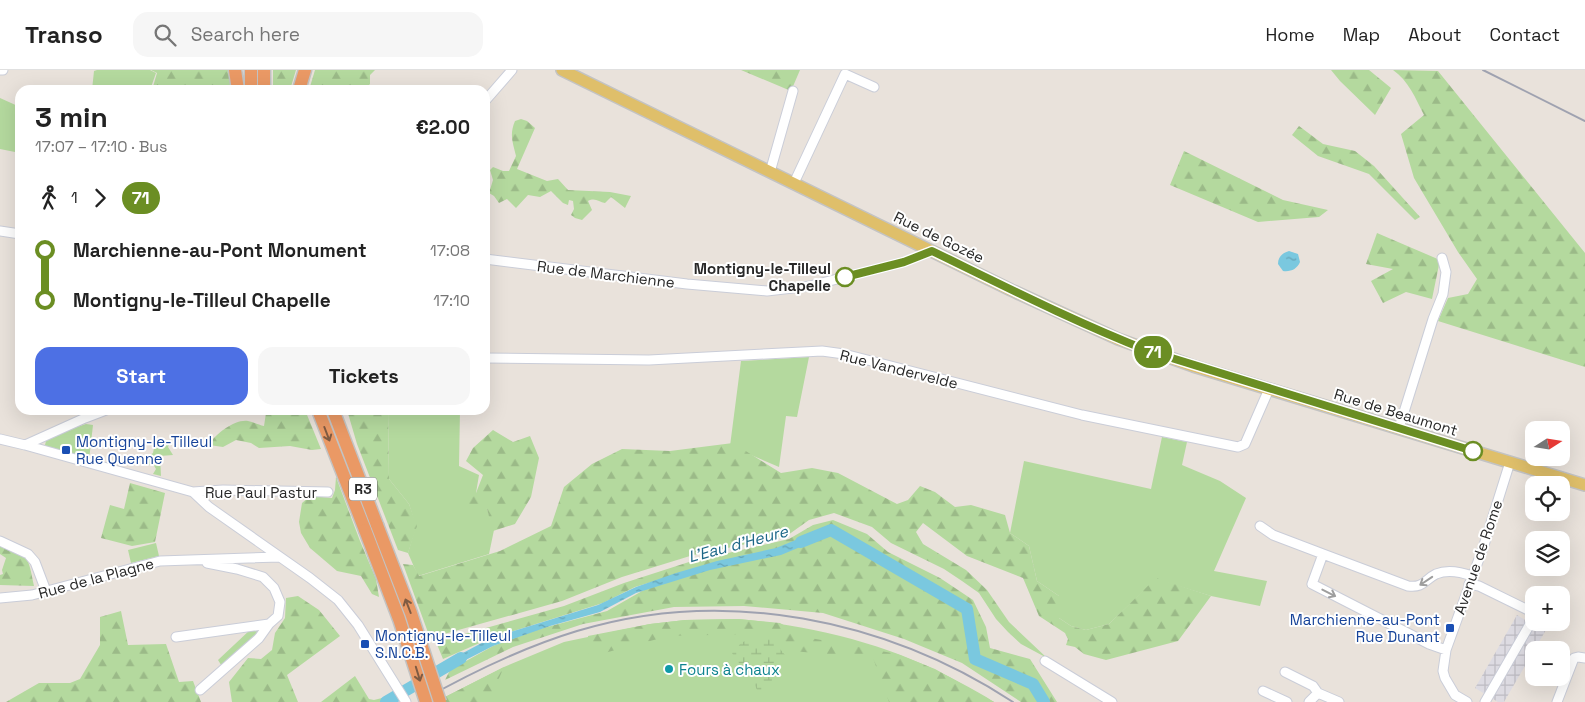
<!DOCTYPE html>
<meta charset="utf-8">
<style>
:root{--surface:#fff;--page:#f6f6f6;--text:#222;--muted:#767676;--line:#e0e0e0;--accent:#4d70e4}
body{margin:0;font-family:"Space Grotesk",sans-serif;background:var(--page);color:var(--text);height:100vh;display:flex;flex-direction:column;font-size:19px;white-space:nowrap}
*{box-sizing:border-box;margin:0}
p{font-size:16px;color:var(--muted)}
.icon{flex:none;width:28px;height:28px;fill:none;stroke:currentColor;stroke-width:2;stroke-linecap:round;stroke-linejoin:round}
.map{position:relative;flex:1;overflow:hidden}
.side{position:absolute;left:15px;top:15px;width:475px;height:330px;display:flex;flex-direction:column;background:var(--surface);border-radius:15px;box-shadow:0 5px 20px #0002}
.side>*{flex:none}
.badge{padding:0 10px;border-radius:16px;font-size:18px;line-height:32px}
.needle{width:32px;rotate:78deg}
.fabs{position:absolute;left:1525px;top:351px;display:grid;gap:10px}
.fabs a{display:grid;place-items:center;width:45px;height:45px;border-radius:10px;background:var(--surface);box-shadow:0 5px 20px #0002;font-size:25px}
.map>.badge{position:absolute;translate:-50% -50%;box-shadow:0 0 0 2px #fff}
.legs{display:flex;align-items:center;gap:8px;height:55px;padding:0 20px;font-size:16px}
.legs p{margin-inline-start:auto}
.headline{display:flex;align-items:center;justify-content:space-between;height:85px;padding:0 20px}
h1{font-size:28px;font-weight:700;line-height:38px}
.primary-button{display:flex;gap:10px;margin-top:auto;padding:10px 20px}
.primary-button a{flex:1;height:58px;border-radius:15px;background:var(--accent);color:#fff;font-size:20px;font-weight:700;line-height:58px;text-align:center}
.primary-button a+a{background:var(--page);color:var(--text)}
ul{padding:0 20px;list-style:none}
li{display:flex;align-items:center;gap:18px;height:50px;font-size:19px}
li i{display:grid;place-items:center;width:8px;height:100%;margin:0 6px;background:currentColor}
li i::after{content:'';width:12px;height:12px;margin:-6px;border:4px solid;border-radius:50%;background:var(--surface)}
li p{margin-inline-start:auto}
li:first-child i{background:linear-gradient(#0000 50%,currentColor 0)}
li:last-child i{background:linear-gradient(currentColor 50%,#0000 0)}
header{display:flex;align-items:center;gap:30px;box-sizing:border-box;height:70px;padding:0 25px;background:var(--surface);border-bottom:1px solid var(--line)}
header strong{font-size:24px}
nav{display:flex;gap:28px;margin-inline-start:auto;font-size:18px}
.search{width:350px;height:45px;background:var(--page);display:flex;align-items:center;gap:12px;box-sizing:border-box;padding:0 18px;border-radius:15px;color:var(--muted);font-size:19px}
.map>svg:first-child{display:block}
.industrial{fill:url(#industrial-grid)}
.grass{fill:#b4d99e}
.forest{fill:url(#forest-firs)}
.wetland{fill:url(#wetland-marsh)}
.water{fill:url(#water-ripples)}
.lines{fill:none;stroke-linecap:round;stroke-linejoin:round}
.river{stroke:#7ac8df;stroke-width:12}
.minor-casing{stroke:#cacdd8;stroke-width:11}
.major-casing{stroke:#c3c3c3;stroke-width:14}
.highway-casing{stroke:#c3c3c3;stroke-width:15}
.minor{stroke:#fff;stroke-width:9}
.major{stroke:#dfbf6a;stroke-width:11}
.highway{stroke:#ea9965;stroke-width:12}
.rail{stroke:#9fa2b0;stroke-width:2}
.highway-bridge-casing{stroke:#c3c3c3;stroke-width:15;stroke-linecap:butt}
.highway-bridge{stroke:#ea9965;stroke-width:12}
.oneway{stroke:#7f5b43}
.oneway2{stroke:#9e9e9e}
.line-1-casing{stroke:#fff;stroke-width:11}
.line-1{stroke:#6b8e23;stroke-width:8}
.stop-1-dot{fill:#fff;stroke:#6b8e23;stroke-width:2.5}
.transit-dot{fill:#1a4fb4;stroke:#fff;stroke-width:2}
.culture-dot{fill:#0f9aa8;stroke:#fff;stroke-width:2}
.labels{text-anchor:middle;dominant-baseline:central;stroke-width:4;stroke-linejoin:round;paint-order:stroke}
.shield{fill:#fff;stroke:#686868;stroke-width:1}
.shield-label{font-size:14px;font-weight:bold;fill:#282828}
.street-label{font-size:15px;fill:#282828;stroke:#fff}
.stop-label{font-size:15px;font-weight:bold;fill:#282828;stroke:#fff;text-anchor:end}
.transit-label{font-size:15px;fill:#164399;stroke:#fff;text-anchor:start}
.culture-label{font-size:15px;fill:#0d838f;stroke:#fff;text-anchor:start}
.water-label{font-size:16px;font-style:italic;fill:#1d6788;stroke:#fff}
</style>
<header>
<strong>Transo</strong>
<div class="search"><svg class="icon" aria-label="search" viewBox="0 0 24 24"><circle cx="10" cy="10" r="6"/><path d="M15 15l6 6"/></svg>Search here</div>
<nav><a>Home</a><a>Map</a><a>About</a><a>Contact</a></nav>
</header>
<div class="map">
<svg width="1585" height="632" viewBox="0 0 1585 632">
<defs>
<pattern id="industrial-grid" width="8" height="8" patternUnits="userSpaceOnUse" patternTransform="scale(1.25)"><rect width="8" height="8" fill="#dddbe2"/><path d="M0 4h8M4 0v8" fill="none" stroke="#bebcc2"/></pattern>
<pattern id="forest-firs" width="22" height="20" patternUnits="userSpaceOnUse" patternTransform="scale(1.25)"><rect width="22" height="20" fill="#b4d99e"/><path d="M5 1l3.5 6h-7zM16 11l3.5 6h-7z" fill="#9bba88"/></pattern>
<pattern id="wetland-marsh" width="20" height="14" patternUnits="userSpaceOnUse" patternTransform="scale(1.25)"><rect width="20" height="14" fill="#b4d99e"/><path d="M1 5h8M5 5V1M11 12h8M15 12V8" fill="none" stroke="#9bba88"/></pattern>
<pattern id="water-ripples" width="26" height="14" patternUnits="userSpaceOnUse" patternTransform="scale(1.25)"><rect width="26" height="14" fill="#7ac8df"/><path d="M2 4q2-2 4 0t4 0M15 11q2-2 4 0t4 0" fill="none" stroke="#64a2b5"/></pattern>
</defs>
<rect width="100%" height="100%" fill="#e9e2db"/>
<path class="industrial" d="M1517,545L1527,551L1550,553L1504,632H1498L1475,618Z"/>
<path class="grass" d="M97,0H150L156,3L150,20H92L94,1Z
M0,28L20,37V83L0,79Z
M809,287L797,347L786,346L779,397L730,376L741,291Z
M388,340H460L459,396L479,405L476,423L487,439L494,460L489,484L418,506L408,483L416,456L409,434L389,409Z
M86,354L93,355L89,390L48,378L45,375L47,367Z
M1162,367L1187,372L1182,395L1220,411L1246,428L1214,501L1267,511L1260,536L1211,526L1156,509L1109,554L1086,560L1071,556L1059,548V526L1037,511L1029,476L1010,463L1024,391L1151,419Z
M165,370L171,371L168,377L173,385L160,386L161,406L153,404L156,399L153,394L147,395L150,385L153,383L155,373L157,374H160L162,371Z
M156,473L159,486L131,493L128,480Z
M738,549C816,556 892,575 961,613C972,619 984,625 994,632H447L445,627L504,597L564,572L650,554L685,550Z
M251,559L260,560L223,598L218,590Z"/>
<path class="forest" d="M151,0H229L232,20H152L157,3Z
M273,0H296L290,20H273Z
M315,0H375L370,5V14L364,20H309Z
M741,0H800L791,21Z
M1331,0H1369L1391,18L1375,45L1340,11Z
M1393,0L1438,1L1585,183V297L1438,251L1448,228L1468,224L1477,209L1458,182L1414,108L1401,64L1424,45C1416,29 1408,10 1393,0Z
M521,49L527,51L535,58L517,99L547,111L558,109L568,120L610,122L631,126L625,138L611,127L605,133C599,132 595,127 588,131L592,140L582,150L575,148L571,145L574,139L573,131L569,130L568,135L563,133L551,121L540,127L528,125L516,138L507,129L499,133L494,126L489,123L493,110L490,100L493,97L503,101H509L516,86C513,73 509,65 515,51Z
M1299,56L1323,74L1355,81L1374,96L1420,147L1415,150L1369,104L1318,86L1292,65Z
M1184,81L1283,130L1328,140L1319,147L1258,152L1170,115Z
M1377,163L1440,190L1432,229L1406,222L1383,233L1371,211L1393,199L1366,194Z
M255,340H305L321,379L312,380L290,376L259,378L251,373L236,370L223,377L209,375C215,364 235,349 248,351C253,352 259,355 264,356L266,343Z
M347,340H388L389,409L409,434L417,456L408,483L398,480L357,374Z
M493,360L513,372L530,366L539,388L531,427L515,454L493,461L487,439L465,435L476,423L483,405L466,391L473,378Z
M733,373L781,403L812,398L838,403L897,434L908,430L920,416L935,422L955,437L971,435L1005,445L1010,463L1029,476L1037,511L1059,526V548L1071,556L1086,560L1109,554L1156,508L1211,526L1178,571L1106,590L1084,584L1075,577L1066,575L1068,569L1065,563L1039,546L1023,508L967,486L923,453L916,462L923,474L966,500L987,520L1009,552L1047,588L1021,574L1008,562L996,549L979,523L962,511L944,499L891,473L872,457L834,443L809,450L788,465L690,486L622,507L562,531L430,568L403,494L413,495L419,506L500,481L551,456L564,417L592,394L622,379L670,381Z
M336,407L360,471L376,509L379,527L372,524L361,506L337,501L310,478L301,463L299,452L302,433L310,426L332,428L335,420Z
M130,413L165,423L155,472L132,476L101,468L110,435L124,439Z
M833,450L867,464L888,482L940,508L973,530L986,557L990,578L1030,589L1057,632H1021L962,593L904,569L823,543L744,536L674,537L583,554L513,577L445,610L450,600L493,576L536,560L607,541L665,508L635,517L603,533L491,568L443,589L436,572L564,536L624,513L689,492L789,469L813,455Z
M0,476C30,485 28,487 34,516L0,515V505L3,504L2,500L6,488L0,484Z
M298,526L319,540L340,566L287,605L298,632H232L229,612L248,588L261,589L272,580L275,563L285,548L286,528Z
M121,541L128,575L166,574L179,612L193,611L201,632H6L39,613H70L80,609L100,575V547Z
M738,549L780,553L805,567L897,584L935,599L994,632H889L873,588L792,581L777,560L754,564L669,566L589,587L588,566L650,554L685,550Z
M504,597L496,615L493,632H439L445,627Z
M355,606L369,629L374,630L390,626V632H321Z"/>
<path class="wetland" d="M753,567H770L785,585L781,595L773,600L771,618L758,622L752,609L757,602H761L763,598L749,594L740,596L732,583L741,573Z"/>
<path class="water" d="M1289,181L1298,184L1300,192C1297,199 1291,202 1283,201L1278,194C1278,187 1282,183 1289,181Z
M813,463L817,470L781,485L710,500L636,523L600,542L550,556L493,576L450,598L446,592L491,568L598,535L636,517L676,503L717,491L776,478Z"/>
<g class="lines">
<path class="river" d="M801,472L831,460L967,539L975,589L1033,614L1044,632
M386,632L461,588"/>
<defs>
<path id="minor" d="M0,0H3
M485,31L512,0
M770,102L793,21
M794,113L845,4L874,17
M0,161L20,164
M485,189L687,214L767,221L810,216L845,207L904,192L932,181
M485,288L649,290L822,281L844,284L1082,345L1238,377L1245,374L1269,319
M1399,358L1433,249L1443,224L1446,202L1442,188
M0,369L25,375L193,422L209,437L310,508L338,530L358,555L406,632
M25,375L85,348L106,340
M193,422L223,420L328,422
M1260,456L1273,465L1323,484
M0,471L28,484L35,492L46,521
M1469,514L1479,516L1532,542L1533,549L1485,632
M0,528L32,525L160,491L280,487
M176,567L269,554
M1446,580L1429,574L1312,514L1323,484L1408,516C1424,518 1424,510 1436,504C1448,499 1461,502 1472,506
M1045,591L1112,632
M1285,602L1313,616L1318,623
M200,620L259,568L269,554L278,546L280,532L274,518L263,507L237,499L207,493
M1263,621L1287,632
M1309,632L1318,623L1339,632
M1467,632L1455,625L1445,608L1443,601L1446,580L1484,475L1510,392
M1557,632L1574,588L1578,587L1585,588"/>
<path id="major" d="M562,0L1011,220L1118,269L1193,296L1585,415"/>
<path id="highway" d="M235,0L238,20
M251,0V20
M264,0V20
M299,20L305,0
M318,340L365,460
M333,340L377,455"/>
</defs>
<use href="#minor" class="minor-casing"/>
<use href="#major" class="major-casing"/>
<use href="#highway" class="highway-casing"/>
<use href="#minor" class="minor"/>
<use href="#major" class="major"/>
<use href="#highway" class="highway"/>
<path class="rail" d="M1483,0L1585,51
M419,632C470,603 521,578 577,561C725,516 886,549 1013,632"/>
<defs>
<path id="highway-bridge" d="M377,455L411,543L440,632
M365,460L399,549L426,632"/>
</defs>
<use href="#highway-bridge" class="highway-bridge-casing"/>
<use href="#highway-bridge" class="highway-bridge"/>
</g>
<defs><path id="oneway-shaft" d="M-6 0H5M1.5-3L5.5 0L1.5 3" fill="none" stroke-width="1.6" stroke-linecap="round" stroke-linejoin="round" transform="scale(1.25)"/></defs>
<g class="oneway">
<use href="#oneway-shaft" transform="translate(327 364) rotate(69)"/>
<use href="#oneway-shaft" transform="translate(408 536) rotate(-111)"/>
<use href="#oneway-shaft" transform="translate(418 604) rotate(73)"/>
</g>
<g class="oneway2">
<use href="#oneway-shaft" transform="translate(1426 511) rotate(146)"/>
<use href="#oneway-shaft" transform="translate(1329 523) rotate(27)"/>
</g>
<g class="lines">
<defs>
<path id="line-1" d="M845,207L904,192L932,181C1004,216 1075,252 1149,281L1473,381"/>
</defs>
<use href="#line-1" class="line-1-casing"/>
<use href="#line-1" class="line-1"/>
</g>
<g class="stop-1-dot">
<circle cx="845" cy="207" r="9"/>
<circle cx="1473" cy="381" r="9"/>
</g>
<g class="transit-dot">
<rect x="61" y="375" width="10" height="10" rx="2.5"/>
<rect x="1445" y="553" width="10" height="10" rx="2.5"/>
<rect x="360" y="569" width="10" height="10" rx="2.5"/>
</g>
<circle class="culture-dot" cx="669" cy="599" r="5"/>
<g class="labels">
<rect class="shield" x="349" y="407.5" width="28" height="23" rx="4"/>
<g class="shield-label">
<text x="363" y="419">R3</text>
</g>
<g class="street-label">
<text transform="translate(939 167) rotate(26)">Rue de Gozée</text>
<text transform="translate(606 204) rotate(7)">Rue de Marchienne</text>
<text transform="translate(899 299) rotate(14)">Rue Vandervelde</text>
<text transform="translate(1396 342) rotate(17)">Rue de Beaumont</text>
<text x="261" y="422">Rue Paul Pastur</text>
<text transform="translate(1478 487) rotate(-71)">Avenue de Rome</text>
<text transform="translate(96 508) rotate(-15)">Rue de la Plagne</text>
</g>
<g class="stop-label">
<text x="831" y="198">Montigny-le-Tilleul<tspan x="831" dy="17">Chapelle</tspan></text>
</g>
<g class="transit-label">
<text x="76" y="371">Montigny-le-Tilleul<tspan x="76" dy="17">Rue Quenne</tspan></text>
<text x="1440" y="549" text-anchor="end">Marchienne-au-Pont<tspan x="1440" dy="17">Rue Dunant</tspan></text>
<text x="375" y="565">Montigny-le-Tilleul<tspan x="375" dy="17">S.N.C.B.</tspan></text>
</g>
<g class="culture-label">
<text x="679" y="599">Fours à chaux</text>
</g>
<g class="water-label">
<text transform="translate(738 474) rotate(-15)">L'Eau d'Heure</text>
</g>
</g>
</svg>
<div class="fabs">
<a><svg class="needle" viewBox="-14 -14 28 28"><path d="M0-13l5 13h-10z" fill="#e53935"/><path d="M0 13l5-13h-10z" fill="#767676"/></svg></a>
<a><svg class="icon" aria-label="locate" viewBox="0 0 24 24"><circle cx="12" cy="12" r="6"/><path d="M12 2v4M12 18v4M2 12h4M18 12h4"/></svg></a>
<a><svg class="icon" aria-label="layers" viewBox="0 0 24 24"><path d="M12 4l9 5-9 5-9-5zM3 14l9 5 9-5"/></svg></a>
<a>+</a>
<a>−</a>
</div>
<b class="badge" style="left:1153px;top:282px;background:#6b8e23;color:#fff">71</b>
<section class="side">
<div class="headline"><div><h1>3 min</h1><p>17:07 – 17:10 · Bus</p></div><b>€2.00</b></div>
<div class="legs"><svg class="icon" aria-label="walk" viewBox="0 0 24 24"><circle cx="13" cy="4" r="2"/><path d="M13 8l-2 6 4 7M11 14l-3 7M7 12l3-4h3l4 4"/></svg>1<svg class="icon" aria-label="forward" viewBox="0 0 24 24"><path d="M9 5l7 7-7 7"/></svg><b class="badge" style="background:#6b8e23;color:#fff">71</b></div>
<ul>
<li><i style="color:#6b8e23"></i><b>Marchienne-au-Pont Monument</b><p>17:08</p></li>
<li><i style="color:#6b8e23"></i><b>Montigny-le-Tilleul Chapelle</b><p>17:10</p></li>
</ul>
<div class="primary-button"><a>Start</a><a>Tickets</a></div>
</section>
</div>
